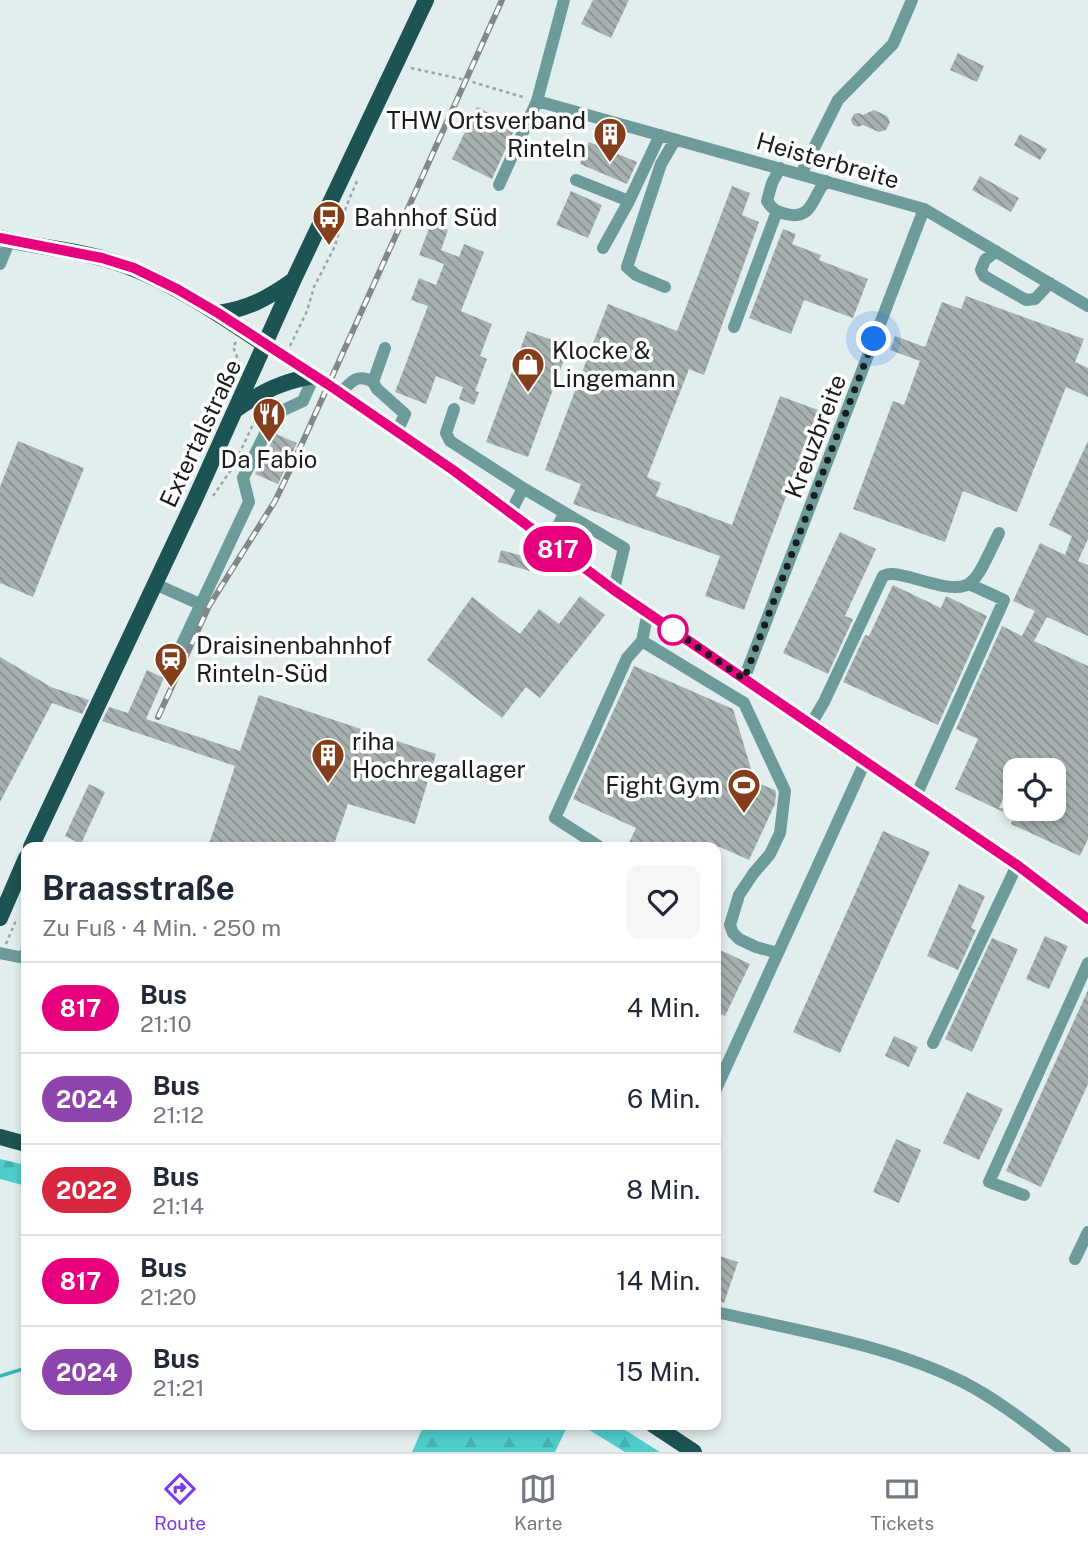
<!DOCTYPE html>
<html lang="de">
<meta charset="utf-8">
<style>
:root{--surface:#fff;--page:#f6f6f7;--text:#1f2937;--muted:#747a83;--line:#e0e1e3;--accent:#7c3aed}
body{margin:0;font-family:"Public Sans",sans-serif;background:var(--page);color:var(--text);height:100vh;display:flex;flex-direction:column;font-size:26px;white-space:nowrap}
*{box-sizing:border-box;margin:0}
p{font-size:23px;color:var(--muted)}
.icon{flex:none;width:38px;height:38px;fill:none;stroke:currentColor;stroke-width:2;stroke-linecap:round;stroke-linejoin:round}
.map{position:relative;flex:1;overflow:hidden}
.side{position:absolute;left:21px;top:842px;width:700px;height:588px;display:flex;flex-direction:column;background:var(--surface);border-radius:14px;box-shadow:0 4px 10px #0003}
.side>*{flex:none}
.badge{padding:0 14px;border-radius:23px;font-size:24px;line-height:46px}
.tools{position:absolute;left:1003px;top:758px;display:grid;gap:14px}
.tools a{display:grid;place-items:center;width:63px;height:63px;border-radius:14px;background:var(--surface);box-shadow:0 4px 10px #0003;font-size:35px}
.you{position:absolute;width:35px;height:35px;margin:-18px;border:5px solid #fff;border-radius:50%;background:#1a73e8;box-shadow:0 0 0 10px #1a73e833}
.map>.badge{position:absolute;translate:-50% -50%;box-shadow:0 0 0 4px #fff}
.round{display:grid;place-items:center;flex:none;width:74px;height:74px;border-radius:14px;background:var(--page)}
.headline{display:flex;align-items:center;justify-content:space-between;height:119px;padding:0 21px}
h1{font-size:33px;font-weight:700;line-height:52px}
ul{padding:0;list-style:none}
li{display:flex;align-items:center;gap:21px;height:91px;padding:0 21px;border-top:2px solid var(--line)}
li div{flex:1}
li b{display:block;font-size:26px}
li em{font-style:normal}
li .badge{min-width:77px;font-weight:700;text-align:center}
.tabs{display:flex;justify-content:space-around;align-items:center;height:98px;border-top:2px solid var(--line);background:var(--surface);font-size:19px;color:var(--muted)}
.tabs a{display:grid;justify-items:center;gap:4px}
.tabs .active{color:var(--accent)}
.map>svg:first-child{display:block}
.forest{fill:url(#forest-firs)}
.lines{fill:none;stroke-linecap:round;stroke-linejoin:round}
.stream{stroke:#33b8b6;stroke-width:3.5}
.building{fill:url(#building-back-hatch);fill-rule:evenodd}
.path{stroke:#9ca5a5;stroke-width:2.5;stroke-dasharray:3.5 3.5;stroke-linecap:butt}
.minor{stroke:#6d9b9a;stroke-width:12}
.major{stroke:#1d5352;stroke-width:16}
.rail-casing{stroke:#808888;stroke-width:6}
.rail{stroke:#fff;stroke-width:3.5;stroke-dasharray:10;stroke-linecap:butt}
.line-casing{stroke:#fff;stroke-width:16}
.line{stroke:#e6007e;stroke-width:10}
.walk{stroke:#191d1d;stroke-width:7;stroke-dasharray:0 12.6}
.stop-dot{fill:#fff;stroke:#e6007e;stroke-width:3.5}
.labels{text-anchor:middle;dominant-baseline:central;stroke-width:7;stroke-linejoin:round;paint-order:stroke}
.poi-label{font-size:24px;fill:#191d1d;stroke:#fff;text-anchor:start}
.street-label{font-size:24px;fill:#191d1d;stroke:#fff}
</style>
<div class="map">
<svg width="1088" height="1452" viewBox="0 0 1088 1452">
<defs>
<pattern id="forest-firs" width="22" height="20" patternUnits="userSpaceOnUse" patternTransform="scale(1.75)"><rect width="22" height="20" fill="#4fcdcc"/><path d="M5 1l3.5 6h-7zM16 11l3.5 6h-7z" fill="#44b0af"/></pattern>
<pattern id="building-back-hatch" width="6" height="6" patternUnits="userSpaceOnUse" patternTransform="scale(1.75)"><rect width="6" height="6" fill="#a6b1b0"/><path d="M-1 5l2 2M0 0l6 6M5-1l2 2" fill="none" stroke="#868f8f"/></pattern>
</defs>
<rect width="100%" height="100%" fill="#e2eded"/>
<path class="forest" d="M0,1159L26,1165V1186L0,1179Z
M424,1425V1424L568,1425L555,1452H412Z
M581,1425H617L660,1452H625Z"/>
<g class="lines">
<path class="stream" d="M0,1376L26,1368"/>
</g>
<path class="building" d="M593,0H629L611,38L581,24Z
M958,53L984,66L977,82L950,70Z
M477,107L516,126L492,179L452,159Z
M874,110L887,116L890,122L886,130L879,132L863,125L858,127L853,125L851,120L854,114L859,113L863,115Z
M1020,134L1047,149L1040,160L1014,145Z
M589,142L637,162L627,184L580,164Z
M980,176L1019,198L1011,212L972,190Z
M732,186L750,193L742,215L759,222L704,375L689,369L647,477L661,483L656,496L732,525L780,396L818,410L744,610L705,596L720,556L573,504L581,484L545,470L608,304L677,331Z
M571,191L602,205L588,238L556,225Z
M431,223L448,230L441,250L459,257L464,244L484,252L461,311L492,324L480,356L487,359L475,391L479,392L474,405L459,399L463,387L436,376L426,404L395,392L428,306L411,300L419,278L436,285L444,264L419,255Z
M783,229L796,234L792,244L821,255L819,260L868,279L853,318L804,300L791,334L749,318Z
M966,296L1084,339L1075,362L1088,368V397L1066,387L1017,512L963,491L945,542L853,509L893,401L904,405L920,361L890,350L895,336L925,347L942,302L961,309Z
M527,331L569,346L528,457L486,442Z
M276,434L297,443L278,484L255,474Z
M18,441L84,468L33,597L0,583V487Z
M1088,441V539L1078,561L1088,565V636L1047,617L1034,641L1088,666V839L1080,856L1011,824L1014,817L955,789L978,739L956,729L1002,626L1022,636L1035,611L1013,601L1040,543L1065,555L1072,536L1049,525ZM1015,770H1054V808H999Z
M840,532L876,549L845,616L853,619L828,674L783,653Z
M501,550L538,560L534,572L498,562Z
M893,585L941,608L946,596L987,616L938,725L843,682L865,635L869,636Z
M580,596L605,615L540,698L526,687L502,718L427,660L472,597L520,634L539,609L559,624Z
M0,657L51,687L89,700L82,714L52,703L0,802Z
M634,666L733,709L755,782L775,790L776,792L775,804L749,860L720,847H627L636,828L573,799Z
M147,670L164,678L146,719L240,751L259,695L436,754L415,824L348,804L333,847H208L235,766L102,721L109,707L128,713Z
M89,784L105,792L81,844L65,836Z
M883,831L930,852L840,1053L793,1032Z
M959,884L985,896L971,928L976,930L958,970L927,956Z
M1045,936L1068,946L1049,989L1026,979Z
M992,938L1018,949L972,1052L945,1039Z
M716,948L750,964L725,1016L716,1012Z
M1088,990V1084L1041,1187L1006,1171Z
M894,1036L918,1047L909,1067L885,1056Z
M967,1092L1003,1109L979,1160L943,1143Z
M896,1139L921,1150L899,1203L873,1192Z
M716,1255L738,1262L724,1303L716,1300Z"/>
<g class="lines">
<path class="path" d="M411,68L466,80L526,98
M236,342L233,347L240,364
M290,346L307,311L314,287L335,246L346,207L357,181
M233,379L238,362
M201,436L228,388
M236,461L255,420L262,411
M213,496L233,467
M6,944L17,918"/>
<path class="minor" d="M537,101L924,209L1088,306
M780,168L772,183L767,201C772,209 776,212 786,214C813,221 812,196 826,181
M801,174L838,100L893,44L912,0
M576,180L629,201
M499,185L537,101L564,0
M603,248L629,201L660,135
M996,251L985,260L981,270L984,276L1026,300L1035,299L1050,283
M0,264L10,240
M665,287L636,275L627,267L661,164L675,140
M734,327L777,211
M265,345L329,385L453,470L614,589L1017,865L1088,919
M385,348L373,382L377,389L405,414L397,432
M341,393C351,381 358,373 373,382
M454,409L446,433L450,441L523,488
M511,512L523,488L624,548L614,589
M549,543L564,514
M155,584L202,605
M648,612L642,641L744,703L785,791L780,833L770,854L753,874L739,895L730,925L733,933L739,939L756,947L778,953
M176,657L249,502L243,478L275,414L303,401L314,376
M744,679L924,209
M811,724L824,702L883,576C892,572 899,575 909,577C975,596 970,592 999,533
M916,796L1004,600L969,584
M600,847L555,818L627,658L642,641
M0,953L19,957L26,955
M933,1043L1017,865
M716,1089L865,762
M1024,1195L989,1182L1088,963
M1075,1259L1088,1232
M716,1312C799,1331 886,1344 963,1382C1000,1401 1033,1428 1065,1452"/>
<path class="major" d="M0,238C35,247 71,249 105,259C164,276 214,311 265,345
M218,313C248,309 268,298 292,281
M237,409C262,391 284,381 314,376
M31,847L195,499L294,279L426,0
M0,918L26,858
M0,1137L26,1144
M652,1424L694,1452"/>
<defs>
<path id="rail" d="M158,717L209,606L275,501L290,470L502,0"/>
</defs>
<use href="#rail" class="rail-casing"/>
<use href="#rail" class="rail"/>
</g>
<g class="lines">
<defs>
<path id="line" d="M0,238L102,258L134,268L177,289L218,313L329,385L453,470L614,590L1017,865L1088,919"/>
</defs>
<use href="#line" class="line-casing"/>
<use href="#line" class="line"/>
<path class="walk" d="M673,630L670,628L744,679L874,339"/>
</g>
<defs>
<symbol id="building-pin" viewBox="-11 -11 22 30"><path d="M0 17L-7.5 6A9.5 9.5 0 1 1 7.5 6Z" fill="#853e1c" stroke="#fff"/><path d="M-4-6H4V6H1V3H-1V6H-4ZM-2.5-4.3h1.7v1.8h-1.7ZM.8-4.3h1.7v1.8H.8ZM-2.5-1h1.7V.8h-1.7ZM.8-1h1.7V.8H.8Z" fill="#fff"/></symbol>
<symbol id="bus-pin" viewBox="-11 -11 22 30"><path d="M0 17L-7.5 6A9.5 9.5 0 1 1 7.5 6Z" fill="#853e1c" stroke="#fff"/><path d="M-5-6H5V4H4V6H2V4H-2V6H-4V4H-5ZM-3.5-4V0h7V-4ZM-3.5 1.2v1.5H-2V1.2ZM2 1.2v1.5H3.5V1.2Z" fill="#fff"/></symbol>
<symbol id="shop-pin" viewBox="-11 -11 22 30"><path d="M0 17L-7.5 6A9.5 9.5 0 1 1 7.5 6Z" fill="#853e1c" stroke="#fff"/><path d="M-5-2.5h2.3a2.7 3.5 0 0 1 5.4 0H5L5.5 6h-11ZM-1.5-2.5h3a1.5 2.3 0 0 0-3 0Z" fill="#fff"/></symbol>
<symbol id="restaurant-pin" viewBox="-11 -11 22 30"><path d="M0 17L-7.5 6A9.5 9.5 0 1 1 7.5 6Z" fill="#853e1c" stroke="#fff"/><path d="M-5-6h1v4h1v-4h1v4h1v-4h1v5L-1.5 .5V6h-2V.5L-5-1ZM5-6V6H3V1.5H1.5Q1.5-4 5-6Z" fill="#fff"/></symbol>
<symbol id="station-pin" viewBox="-11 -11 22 30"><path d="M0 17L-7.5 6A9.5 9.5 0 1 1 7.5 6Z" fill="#853e1c" stroke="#fff"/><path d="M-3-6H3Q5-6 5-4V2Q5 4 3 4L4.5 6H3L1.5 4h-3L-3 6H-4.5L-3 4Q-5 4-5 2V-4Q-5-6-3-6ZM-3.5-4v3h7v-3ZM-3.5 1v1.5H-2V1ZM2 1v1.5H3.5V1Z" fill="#fff"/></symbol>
<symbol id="stadium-pin" viewBox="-11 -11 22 30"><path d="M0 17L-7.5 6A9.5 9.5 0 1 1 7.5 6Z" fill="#853e1c" stroke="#fff"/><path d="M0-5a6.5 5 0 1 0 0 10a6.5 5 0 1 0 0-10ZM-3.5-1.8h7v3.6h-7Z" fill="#fff"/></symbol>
</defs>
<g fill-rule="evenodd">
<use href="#building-pin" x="591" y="115" width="38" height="52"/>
<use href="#bus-pin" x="310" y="198" width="38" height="52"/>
<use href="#shop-pin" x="509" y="345" width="38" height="52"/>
<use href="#restaurant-pin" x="250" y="395" width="38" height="52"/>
<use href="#station-pin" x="152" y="640" width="38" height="52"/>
<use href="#building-pin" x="309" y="736" width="38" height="52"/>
<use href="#stadium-pin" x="725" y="766" width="38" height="52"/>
</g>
<circle class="stop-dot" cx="673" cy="630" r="14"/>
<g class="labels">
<g class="poi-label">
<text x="586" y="120" text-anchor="end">THW Ortsverband<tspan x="586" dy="28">Rinteln</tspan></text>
<text x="354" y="217">Bahnhof Süd</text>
<text x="552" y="350">Klocke &amp;<tspan x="552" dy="28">Lingemann</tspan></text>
<text x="269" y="459" text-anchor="middle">Da Fabio</text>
<text x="196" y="645">Draisinenbahnhof<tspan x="196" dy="28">Rinteln-Süd</tspan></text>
<text x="352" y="741">riha<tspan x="352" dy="28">Hochregallager</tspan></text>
<text x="720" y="785" text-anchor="end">Fight Gym</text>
</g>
<g class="street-label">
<text transform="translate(828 160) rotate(16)">Heisterbreite</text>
<text transform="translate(200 433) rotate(-65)">Extertalstraße</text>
<text transform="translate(815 436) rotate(-69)">Kreuzbreite</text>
</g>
</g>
</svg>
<div class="tools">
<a><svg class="icon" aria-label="locate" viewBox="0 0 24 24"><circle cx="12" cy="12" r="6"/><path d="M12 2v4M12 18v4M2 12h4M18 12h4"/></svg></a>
</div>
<div class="you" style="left:874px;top:339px"></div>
<b class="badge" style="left:558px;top:549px;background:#e6007e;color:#fff">817</b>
<section class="side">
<div class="headline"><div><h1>Braasstraße</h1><p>Zu Fuß · 4 Min. · 250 m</p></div><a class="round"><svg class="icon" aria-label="heart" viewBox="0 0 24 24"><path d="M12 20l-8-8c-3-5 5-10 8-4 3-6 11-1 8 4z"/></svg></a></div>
<ul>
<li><span class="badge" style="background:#e6007e;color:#fff">817</span><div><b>Bus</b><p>21:10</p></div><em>4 Min.</em></li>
<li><span class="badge" style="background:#8e44ad;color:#fff">2024</span><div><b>Bus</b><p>21:12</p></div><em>6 Min.</em></li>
<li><span class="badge" style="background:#d7263d;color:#fff">2022</span><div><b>Bus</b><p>21:14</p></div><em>8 Min.</em></li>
<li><span class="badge" style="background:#e6007e;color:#fff">817</span><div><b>Bus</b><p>21:20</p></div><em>14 Min.</em></li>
<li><span class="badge" style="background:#8e44ad;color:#fff">2024</span><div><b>Bus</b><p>21:21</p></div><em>15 Min.</em></li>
</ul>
</section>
</div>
<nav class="tabs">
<a class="active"><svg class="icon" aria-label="directions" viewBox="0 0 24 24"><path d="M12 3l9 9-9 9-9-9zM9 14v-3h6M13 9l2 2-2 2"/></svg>Route</a>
<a><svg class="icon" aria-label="map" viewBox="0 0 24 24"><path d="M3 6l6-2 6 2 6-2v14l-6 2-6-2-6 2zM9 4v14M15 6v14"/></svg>Karte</a>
<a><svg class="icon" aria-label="tickets" viewBox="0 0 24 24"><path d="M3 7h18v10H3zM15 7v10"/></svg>Tickets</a>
</nav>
